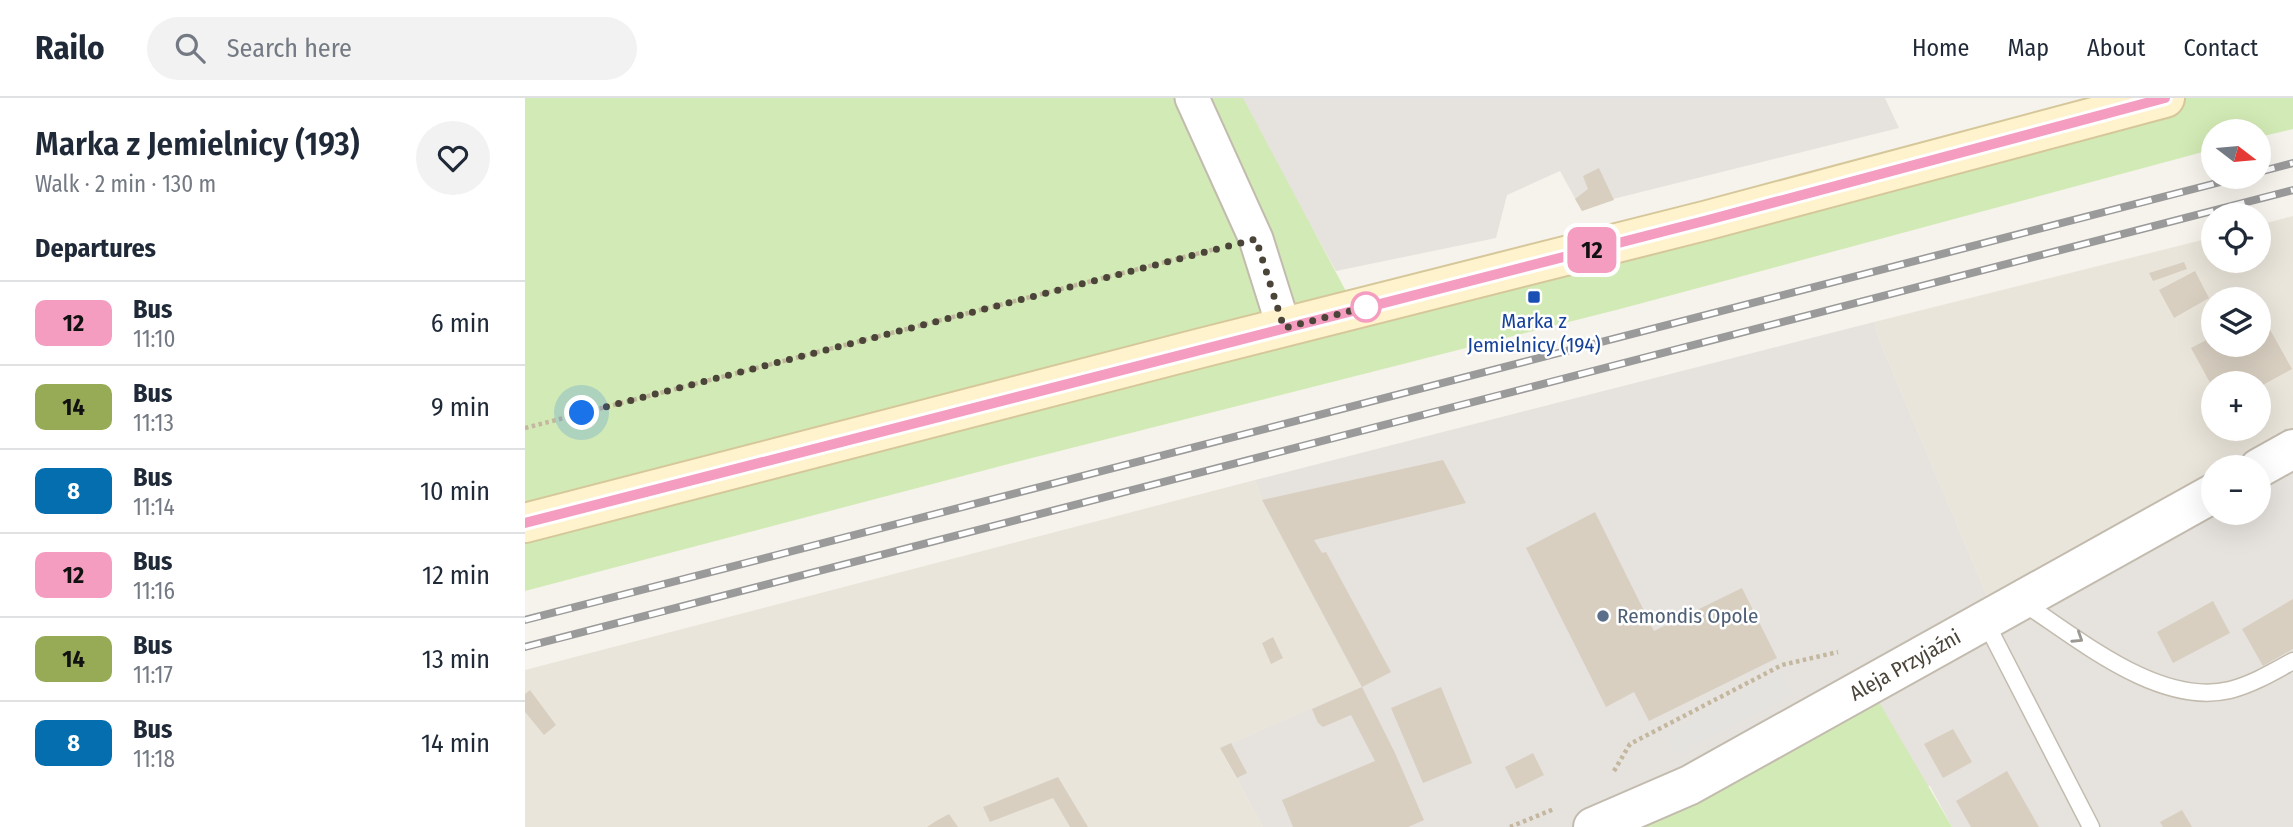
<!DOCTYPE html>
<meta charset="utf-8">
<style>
:root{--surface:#fff;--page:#f2f2f3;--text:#1f2937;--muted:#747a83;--line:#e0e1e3}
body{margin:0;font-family:"Fira Sans Condensed",sans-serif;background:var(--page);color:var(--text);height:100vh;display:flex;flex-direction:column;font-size:26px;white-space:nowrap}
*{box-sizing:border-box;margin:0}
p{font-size:23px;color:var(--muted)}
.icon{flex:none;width:38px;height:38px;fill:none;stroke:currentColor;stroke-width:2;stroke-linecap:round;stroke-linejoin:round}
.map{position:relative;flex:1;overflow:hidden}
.panel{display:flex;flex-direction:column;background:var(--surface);width:525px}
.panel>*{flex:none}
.badge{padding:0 14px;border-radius:10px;font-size:24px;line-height:46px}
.needle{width:46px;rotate:106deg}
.tools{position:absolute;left:1676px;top:21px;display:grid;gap:14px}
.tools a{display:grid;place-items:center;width:70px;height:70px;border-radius:50%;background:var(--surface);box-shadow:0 7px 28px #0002;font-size:35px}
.you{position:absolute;width:35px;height:35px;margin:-18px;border:5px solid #fff;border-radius:50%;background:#1a73e8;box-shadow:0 0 0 10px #1a73e833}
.map>.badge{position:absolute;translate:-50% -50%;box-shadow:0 0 0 4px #fff}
h2{padding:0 35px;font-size:26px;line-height:63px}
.round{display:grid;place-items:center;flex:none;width:74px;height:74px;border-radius:37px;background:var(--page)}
.head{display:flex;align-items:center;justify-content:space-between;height:119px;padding:0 35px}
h1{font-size:33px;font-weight:600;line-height:52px}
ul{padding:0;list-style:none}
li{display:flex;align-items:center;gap:21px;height:84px;padding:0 35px;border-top:2px solid var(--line)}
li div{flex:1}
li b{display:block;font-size:26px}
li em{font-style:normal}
li .badge{min-width:77px;font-weight:700;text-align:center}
header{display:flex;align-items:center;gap:42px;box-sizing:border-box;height:98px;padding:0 35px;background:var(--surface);border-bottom:2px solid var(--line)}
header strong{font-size:33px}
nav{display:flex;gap:38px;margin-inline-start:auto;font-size:24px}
.search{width:490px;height:63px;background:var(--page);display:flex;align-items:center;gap:18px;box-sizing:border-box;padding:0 24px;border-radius:38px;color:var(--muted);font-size:26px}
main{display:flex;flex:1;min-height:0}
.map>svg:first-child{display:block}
.residential{fill:#eae5da;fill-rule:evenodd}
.industrial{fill:#e6e2dd}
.green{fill:#d2eab5}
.parking{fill:#e5e3e0}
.building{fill:#d8cfc1}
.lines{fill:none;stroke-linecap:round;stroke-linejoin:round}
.service-casing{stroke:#c2bbae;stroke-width:19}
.minor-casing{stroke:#c2bbae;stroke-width:37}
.tertiary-casing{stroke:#c2bbae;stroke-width:42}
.secondary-casing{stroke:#d6c79b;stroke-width:42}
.path{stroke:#c4b79f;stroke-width:4.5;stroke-dasharray:3.5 3.5;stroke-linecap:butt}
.service{stroke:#fff;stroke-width:16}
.minor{stroke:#fff;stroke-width:33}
.tertiary{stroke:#fff;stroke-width:38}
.secondary{stroke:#fff3cd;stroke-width:38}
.rail-casing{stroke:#9a9a9a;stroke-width:8}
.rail{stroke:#fff;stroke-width:5;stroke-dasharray:16;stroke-linecap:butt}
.oneway{stroke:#9c9892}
.line-casing{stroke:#fff;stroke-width:16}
.line{stroke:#f49dc0;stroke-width:10}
.walk{stroke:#4b4439;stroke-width:7;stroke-dasharray:0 12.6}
.transit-dot{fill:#1a4fb4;stroke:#fff;stroke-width:2.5}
.stop-dot{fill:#fff;stroke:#f49dc0;stroke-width:3.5}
.service-dot{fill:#5c6f8a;stroke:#fff;stroke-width:2.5}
.labels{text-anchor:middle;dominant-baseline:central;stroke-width:5;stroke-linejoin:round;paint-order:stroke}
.transit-label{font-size:21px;fill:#164399;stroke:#fff}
.service-label{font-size:21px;fill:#4e5e75;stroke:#fff;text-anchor:start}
.street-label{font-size:21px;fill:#4b4439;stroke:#fff}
</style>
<header>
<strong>Railo</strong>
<div class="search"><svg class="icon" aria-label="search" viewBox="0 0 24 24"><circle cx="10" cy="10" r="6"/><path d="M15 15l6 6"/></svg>Search here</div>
<nav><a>Home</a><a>Map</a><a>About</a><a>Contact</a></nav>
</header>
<main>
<section class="panel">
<div class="head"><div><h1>Marka z Jemielnicy (193)</h1><p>Walk · 2 min · 130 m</p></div><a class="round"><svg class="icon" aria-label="heart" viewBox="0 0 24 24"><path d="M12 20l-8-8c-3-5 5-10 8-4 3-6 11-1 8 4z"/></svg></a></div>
<h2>Departures</h2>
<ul>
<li><span class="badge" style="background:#f49dc0;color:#111">12</span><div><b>Bus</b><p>11:10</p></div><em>6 min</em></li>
<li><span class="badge" style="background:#97ab56;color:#111">14</span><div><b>Bus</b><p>11:13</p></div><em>9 min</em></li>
<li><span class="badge" style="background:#056eaf;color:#fff">8</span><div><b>Bus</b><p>11:14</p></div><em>10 min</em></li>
<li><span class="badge" style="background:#f49dc0;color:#111">12</span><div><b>Bus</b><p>11:16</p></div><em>12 min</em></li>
<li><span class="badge" style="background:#97ab56;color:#111">14</span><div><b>Bus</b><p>11:17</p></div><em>13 min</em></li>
<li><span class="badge" style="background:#056eaf;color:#fff">8</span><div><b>Bus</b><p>11:18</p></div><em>14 min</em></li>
</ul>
</section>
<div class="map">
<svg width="1768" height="729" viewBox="0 0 1768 729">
<rect width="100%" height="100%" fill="#f6f3ec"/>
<path class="residential" d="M1768,118V351L1734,369H1689V395L1470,517L1355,244L1349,224L1689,139V163H1734V127ZM1689,201H1734V247H1689ZM1689,285H1734V331H1689Z
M730,382L737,402L837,589L695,650L738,729H0V572Z"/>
<path class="industrial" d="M715,0H1360L1374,30L1088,101L1057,113L1035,73L982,97L971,140L811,173Z
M1349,224L1355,244L1470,517L1689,415H1734V370L1768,351V729H1427L1405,688L1068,729H738L695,650L836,589L737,402L730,382Z"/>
<path class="green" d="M0,0H718L831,212L1640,0H1768V31L1734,39V33H1689V51L1095,211L499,362L0,493Z
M1344,587L1427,729H1068Z"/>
<path class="parking" d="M1256,572L1268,595L1150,659L1139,636Z"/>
<path class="building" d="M1074,70L1089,102L1057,113L1050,101L1063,91L1058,78Z
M1659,164L1662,171L1628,183L1624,175Z
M1670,173L1684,200L1649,220L1634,192Z
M1734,212L1767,271L1734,289V285H1689V292L1666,250L1689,238V247H1734Z
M918,362L941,405L789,442L797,455L801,454L866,574L837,589L737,402Z
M1070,414L1129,533L1217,490L1252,560L1124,623L1109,594L1081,609L1001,450Z
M1768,501V551L1738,568L1717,531Z
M1688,503L1705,535L1648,565L1632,534Z
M748,539L758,560L746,566L737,545Z
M837,589L870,655L899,722L883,729H768L757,702L850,663L826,617L798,629L793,625L787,611Z
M916,589L947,665L898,685L866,610Z
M5,592L31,627L19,637L0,614V596Z
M1428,631L1447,664L1418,680L1399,646Z
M706,645L722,675L712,680L695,650Z
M1008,655L1019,677L991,691L980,669Z
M1482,673L1514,729H1446L1431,703Z
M533,679L563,729H545L528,700L465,724L458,709Z
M1657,712L1667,729H1638L1635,724Z
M424,716L433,729H402L411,723Z"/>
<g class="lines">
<defs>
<path id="service" d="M1497,504C1554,541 1634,609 1705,592C1728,586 1748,574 1768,563
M1460,523L1566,729"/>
<path id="minor" d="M667,0L731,141L759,230"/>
<g id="tertiary">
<path d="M1734,370L1768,351"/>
<path id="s1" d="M1068,729L1165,687L1689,395"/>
</g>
<path id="secondary" d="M0,425L676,250L1183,122L1640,0"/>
</defs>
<use href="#service" class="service-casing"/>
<use href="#minor" class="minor-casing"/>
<use href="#tertiary" class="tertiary-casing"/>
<use href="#secondary" class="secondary-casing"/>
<path class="path" d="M0,330L694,150
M1089,673L1105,646L1257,567L1313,554
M985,729L1029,711"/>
<use href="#service" class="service"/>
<use href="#minor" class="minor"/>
<use href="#tertiary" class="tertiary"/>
<use href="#secondary" class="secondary"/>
<defs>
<path id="rail" d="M1734,74L1768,65
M0,522L1715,79
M0,549L1768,92"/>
</defs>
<use href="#rail" class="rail-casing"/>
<use href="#rail" class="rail"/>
</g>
<defs><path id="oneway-chevron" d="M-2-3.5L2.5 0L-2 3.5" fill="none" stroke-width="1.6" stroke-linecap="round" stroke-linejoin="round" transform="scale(1.75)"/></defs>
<use class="oneway" href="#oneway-chevron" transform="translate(1553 540) rotate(33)"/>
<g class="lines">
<defs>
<path id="line" d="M0,425L1183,122L1640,0"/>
</defs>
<use href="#line" class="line-casing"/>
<use href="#line" class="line"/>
<path class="walk" d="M57,315L731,141L759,230L841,209"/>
</g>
<rect class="transit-dot" x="1002" y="192" width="14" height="14" rx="3.5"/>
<circle class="stop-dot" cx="841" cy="209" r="14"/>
<circle class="service-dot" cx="1078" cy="518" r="7"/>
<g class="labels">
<g class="transit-label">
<text x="1009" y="223">Marka z<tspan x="1009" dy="24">Jemielnicy (194)</tspan></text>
</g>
<g class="service-label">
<text x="1092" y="518">Remondis Opole</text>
</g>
<g class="street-label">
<text stroke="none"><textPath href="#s1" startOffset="352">Aleja Przyjaźni</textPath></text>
</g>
</g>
</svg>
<div class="tools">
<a><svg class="needle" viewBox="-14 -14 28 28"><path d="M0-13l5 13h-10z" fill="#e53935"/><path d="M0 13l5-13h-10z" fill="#747a83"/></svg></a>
<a><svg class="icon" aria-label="locate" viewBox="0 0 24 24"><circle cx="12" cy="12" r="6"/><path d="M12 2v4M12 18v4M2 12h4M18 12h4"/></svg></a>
<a><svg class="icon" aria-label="layers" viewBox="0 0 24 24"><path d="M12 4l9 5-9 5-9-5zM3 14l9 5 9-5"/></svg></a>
<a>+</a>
<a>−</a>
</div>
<div class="you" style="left:57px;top:315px"></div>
<b class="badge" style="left:1067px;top:152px;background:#f49dc0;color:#111">12</b>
</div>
</main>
